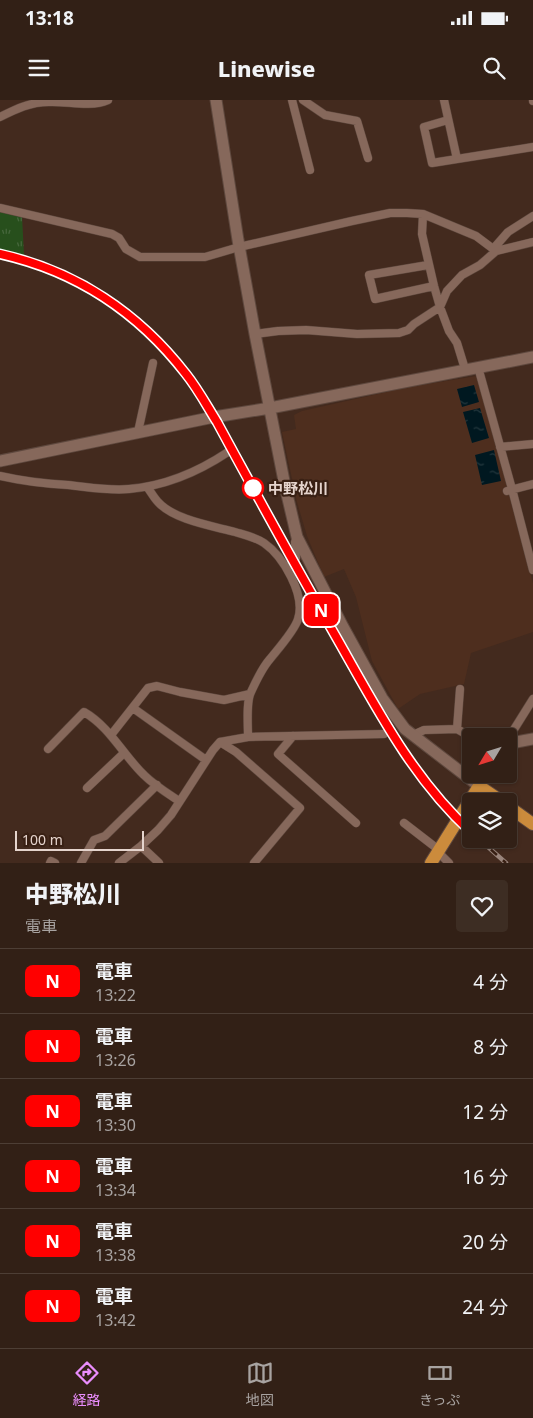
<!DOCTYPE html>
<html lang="ja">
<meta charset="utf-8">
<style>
:root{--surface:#322016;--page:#3d2d23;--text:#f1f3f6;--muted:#a8a3a1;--line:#4d3e35;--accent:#ea8dfd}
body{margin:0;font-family:"Noto Sans","Noto Sans JP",sans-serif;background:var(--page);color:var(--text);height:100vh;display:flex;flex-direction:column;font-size:19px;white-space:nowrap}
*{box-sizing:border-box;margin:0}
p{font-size:16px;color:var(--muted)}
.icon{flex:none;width:28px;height:28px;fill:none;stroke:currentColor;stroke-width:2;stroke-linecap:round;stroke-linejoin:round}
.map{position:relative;height:763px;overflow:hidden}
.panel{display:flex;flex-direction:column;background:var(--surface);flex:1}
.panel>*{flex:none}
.badge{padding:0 10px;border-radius:8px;font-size:18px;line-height:32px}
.needle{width:32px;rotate:232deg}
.buttons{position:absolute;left:462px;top:628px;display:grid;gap:10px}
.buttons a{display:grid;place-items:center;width:55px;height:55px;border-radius:5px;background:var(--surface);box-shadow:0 1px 4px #0004,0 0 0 1px var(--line);font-size:25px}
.scale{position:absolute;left:15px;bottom:12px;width:129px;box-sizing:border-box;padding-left:5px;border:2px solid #e5d4cd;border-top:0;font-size:14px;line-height:18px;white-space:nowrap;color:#e5d4cd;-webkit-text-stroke:4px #392014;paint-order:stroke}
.map>.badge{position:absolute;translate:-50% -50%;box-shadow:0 0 0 2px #fff}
.round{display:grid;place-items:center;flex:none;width:52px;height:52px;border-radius:5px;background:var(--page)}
.summary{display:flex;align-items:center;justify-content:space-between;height:85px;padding:0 25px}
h1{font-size:24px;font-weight:800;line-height:38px}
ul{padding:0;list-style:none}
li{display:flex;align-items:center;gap:15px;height:65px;padding:0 25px;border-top:1px solid var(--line)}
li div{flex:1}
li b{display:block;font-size:19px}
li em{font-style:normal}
li .badge{min-width:55px;font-weight:700;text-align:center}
.status{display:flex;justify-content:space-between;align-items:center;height:35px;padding:0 25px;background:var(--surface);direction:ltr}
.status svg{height:14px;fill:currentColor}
header{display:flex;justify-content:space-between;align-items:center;height:65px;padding:0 25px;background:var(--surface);font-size:22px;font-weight:800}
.tab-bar{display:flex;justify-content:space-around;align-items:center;height:70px;border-top:1px solid var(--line);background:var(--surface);font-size:14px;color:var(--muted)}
.tab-bar a{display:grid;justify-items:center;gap:2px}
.tab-bar .active{color:var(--accent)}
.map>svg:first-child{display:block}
.built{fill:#4e2e1e}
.grass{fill:url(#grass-tufts)}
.water{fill:url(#water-ripples)}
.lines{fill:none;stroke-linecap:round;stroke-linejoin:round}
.street-casing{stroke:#5e483e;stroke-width:9}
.secondary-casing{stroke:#5e483e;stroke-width:13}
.primary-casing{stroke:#5e483e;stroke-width:14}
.street{stroke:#86685b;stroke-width:8}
.secondary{stroke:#86685b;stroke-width:11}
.primary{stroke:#cb8b3c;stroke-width:12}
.rail-casing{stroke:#9a857c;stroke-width:4.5}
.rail{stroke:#392014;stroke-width:2.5;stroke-dasharray:8;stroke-linecap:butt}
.line-casing{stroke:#fff;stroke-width:11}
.line{stroke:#f00;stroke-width:8}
.stop-dot{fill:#fff;stroke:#f00;stroke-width:2.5}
.labels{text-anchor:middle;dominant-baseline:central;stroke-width:4.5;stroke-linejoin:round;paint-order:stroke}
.stop-label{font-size:15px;font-weight:bold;fill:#e5d4cd;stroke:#392014;text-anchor:start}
</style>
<div class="status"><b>13:18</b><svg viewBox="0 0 49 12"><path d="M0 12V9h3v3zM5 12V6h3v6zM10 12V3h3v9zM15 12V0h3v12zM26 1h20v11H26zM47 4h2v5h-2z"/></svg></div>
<header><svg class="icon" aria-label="menu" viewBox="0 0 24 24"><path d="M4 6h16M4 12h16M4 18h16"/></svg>Linewise<svg class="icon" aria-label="search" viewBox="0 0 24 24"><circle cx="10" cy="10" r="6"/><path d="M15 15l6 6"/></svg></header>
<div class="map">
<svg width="533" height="763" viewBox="0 0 533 763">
<defs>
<pattern id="grass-tufts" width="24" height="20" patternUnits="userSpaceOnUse" patternTransform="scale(1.25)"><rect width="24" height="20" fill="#274f1c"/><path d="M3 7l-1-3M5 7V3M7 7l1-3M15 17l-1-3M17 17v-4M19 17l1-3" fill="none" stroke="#46673c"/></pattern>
<pattern id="water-ripples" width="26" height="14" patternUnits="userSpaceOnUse" patternTransform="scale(1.25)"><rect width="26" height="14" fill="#001820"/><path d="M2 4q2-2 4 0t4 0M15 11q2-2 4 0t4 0" fill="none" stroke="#25393f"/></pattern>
</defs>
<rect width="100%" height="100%" fill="#432a1e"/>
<path class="built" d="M477,276L533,483V532L471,553L464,584L420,594L398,609L372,561L356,497L344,469L324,477L307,436L297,402L282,332L296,329L294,315L302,311L409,287Z"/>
<path class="grass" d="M0,110L22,116L24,155L0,150Z"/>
<path class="water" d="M474,285L479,302L462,307L457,289Z
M480,308L489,338L472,343L463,312Z
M494,350L501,381L482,385L475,355Z"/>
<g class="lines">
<defs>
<path id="street" d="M292,0L310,70
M303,0L325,15L357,21L368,58
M444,0L457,59L533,47
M533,0V1
M0,17C16,9 30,2 49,2C68,1 89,8 108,0
M448,20L424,27L432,63L457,59
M0,108L112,134L119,138L126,149L140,157H205L239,147L352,121L390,113H407L423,114L476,136L496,151L533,142
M423,114L422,134L434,186L440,207L449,231L457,243L465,269
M494,148L508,132L533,116
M428,165L369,175L375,199L434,186
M255,234L278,231L306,230L357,234L399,233L408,230L414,224L440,207L447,191L462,175L480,165L496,151
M478,267L512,389L533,470
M138,332L153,263
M500,347L533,344
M0,376C22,381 45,384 68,385C88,387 109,391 129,389C165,386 198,372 228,352
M147,387C151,392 154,398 158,402C174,420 213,426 235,432C245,435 255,437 264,443C283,456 306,495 298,519C295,530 278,549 270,559C262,568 256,581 251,592C246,601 248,625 248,637
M507,391L533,384
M287,468L296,458L295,442L297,437
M133,608L206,660
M457,629L471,637
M111,635L148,588L157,586L180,592L224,600L250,594
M413,635L424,630L457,629L460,589
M293,636L278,654L356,723
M220,642L236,652L300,708L254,763
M511,643L513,631L533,599
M48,649L84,612C110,627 123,655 144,675C154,685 167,693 179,701
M87,688L124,653
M404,723L439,750
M141,746L159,763
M438,752L449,763
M50,763L51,761L55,763
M81,763L94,740L105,736L157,685
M119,763L141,746L158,730L171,715L213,650L220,642L248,637L384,634"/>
<path id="secondary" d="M216,0L238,140L255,234L285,386L297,437L343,527L382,598L405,629L479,686L488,674
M0,361L214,317L270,308L533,257
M509,645L511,643L533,639"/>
<path id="primary" d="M509,707L533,724
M431,763L479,686L501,701"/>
</defs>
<use href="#street" class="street-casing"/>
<use href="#secondary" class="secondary-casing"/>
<use href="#primary" class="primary-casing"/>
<use href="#street" class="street"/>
<use href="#secondary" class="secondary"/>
<use href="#primary" class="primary"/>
<defs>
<path id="rail" d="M0,154C76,171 139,213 186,274C198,289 207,306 217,322C255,393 294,462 334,532C373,603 411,676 471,732
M479,739L506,763"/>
</defs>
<use href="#rail" class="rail-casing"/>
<use href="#rail" class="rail"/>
</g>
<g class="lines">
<defs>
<path id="line" d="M0,154C76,171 139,213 186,274C198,289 207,306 217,322C256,394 295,465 335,535C375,605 411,677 471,732"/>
</defs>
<use href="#line" class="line-casing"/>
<use href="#line" class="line"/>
</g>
<circle class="stop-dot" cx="253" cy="388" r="10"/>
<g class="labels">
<g class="stop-label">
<text x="268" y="388">中野松川</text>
</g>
</g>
</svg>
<div class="buttons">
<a><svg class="needle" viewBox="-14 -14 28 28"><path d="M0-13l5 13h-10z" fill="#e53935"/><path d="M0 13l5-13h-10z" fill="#a8a3a1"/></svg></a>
<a><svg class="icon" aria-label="layers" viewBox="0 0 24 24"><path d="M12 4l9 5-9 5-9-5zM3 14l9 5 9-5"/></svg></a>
</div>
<div class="scale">100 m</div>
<b class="badge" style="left:321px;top:510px;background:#f00;color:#fff">N</b>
</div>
<section class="panel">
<div class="summary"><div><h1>中野松川</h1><p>電車</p></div><a class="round"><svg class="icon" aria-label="heart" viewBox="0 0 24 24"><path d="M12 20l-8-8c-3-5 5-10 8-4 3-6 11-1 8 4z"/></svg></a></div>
<ul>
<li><span class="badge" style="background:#f00;color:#fff">N</span><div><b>電車</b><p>13:22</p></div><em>4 分</em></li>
<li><span class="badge" style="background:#f00;color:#fff">N</span><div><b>電車</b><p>13:26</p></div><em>8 分</em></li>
<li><span class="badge" style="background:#f00;color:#fff">N</span><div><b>電車</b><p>13:30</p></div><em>12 分</em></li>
<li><span class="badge" style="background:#f00;color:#fff">N</span><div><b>電車</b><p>13:34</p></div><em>16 分</em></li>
<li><span class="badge" style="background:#f00;color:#fff">N</span><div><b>電車</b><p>13:38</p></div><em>20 分</em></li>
<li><span class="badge" style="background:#f00;color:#fff">N</span><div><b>電車</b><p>13:42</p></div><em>24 分</em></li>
</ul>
</section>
<nav class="tab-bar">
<a class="active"><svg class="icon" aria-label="directions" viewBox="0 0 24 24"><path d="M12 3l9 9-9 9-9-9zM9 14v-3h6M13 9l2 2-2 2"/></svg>経路</a>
<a><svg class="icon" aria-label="map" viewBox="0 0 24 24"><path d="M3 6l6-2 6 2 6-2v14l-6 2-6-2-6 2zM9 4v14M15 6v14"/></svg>地図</a>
<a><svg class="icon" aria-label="tickets" viewBox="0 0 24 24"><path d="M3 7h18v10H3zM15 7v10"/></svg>きっぷ</a>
</nav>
